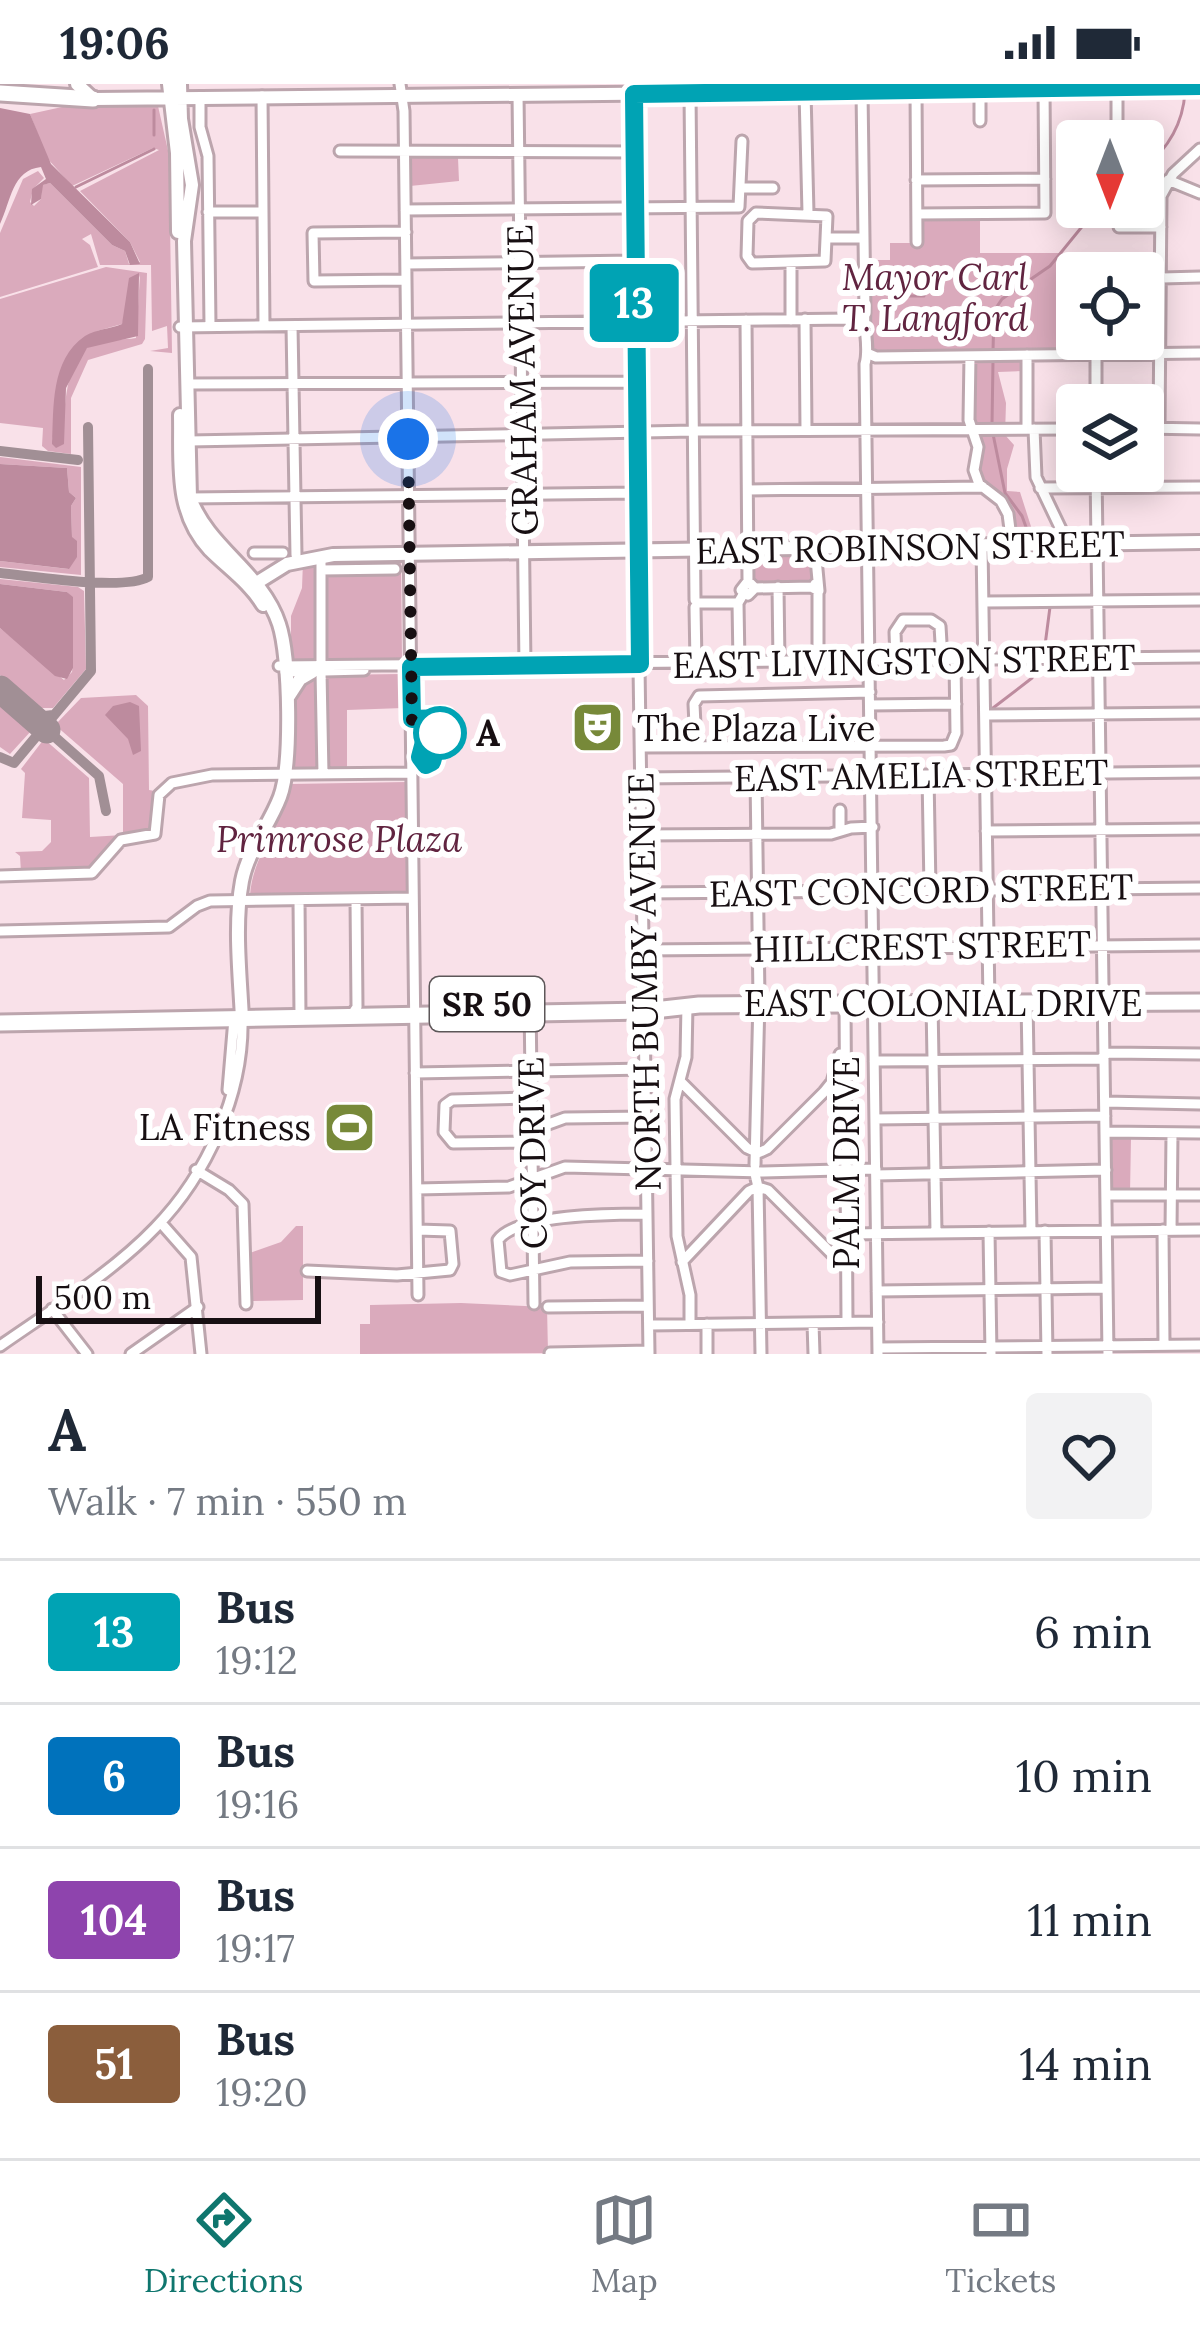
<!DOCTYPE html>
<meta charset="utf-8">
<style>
:root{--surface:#fff;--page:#f2f2f3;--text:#1f2937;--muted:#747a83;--line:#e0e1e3;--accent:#0f766e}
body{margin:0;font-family:Lora,serif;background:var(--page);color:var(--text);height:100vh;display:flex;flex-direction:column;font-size:45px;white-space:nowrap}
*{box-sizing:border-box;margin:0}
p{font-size:39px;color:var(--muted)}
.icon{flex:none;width:66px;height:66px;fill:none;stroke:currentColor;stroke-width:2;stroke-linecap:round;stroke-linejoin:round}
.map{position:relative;height:1270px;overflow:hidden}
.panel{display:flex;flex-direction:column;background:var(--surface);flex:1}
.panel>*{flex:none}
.badge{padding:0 24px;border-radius:9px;font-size:42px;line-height:78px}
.needle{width:78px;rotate:180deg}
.buttons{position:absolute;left:1056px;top:36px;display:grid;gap:24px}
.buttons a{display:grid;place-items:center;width:108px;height:108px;border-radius:12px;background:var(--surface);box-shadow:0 6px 30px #0003;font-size:60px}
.scale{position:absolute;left:36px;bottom:30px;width:285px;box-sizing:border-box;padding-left:12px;border:6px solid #170f12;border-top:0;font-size:33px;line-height:42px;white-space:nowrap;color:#170f12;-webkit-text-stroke:9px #fff;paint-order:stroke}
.you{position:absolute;width:60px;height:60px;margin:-30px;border:9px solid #fff;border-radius:50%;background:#1a73e8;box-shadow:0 0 0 18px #1a73e833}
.map>.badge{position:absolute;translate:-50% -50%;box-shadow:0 0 0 6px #fff}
.round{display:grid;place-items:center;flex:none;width:126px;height:126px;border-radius:12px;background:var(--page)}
.overview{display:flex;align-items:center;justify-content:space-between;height:204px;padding:0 48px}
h1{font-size:57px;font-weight:800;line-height:90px}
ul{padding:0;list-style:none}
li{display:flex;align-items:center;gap:36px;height:144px;padding:0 48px;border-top:3px solid var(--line)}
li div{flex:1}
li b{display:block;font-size:45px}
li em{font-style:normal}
li .badge{min-width:132px;font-weight:700;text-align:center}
.status{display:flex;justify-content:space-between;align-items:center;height:84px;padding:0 60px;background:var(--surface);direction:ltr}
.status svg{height:33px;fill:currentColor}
.tabs{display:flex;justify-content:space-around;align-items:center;height:168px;border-top:3px solid var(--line);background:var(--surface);font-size:33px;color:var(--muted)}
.tabs a{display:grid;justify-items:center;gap:6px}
.tabs .active{color:var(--accent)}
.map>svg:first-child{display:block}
.green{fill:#daaabc;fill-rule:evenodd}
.water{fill:#bd8b9e}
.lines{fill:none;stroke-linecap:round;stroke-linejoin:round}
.stream{stroke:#bd8b9e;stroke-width:3}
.taxiway{stroke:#a18f95;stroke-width:10}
.runway{stroke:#a18f95;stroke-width:27}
.minor-casing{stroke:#bca5ad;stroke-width:15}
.major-casing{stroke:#bca5ad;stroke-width:18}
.highway-casing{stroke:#bca5ad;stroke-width:21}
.minor{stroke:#fff;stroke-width:9}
.major{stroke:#fff;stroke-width:12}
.highway{stroke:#fff;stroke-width:15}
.line-casing{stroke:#fff;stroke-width:27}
.line{stroke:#00a3b4;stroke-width:18}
.walk{stroke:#170f12;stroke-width:12;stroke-dasharray:0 21.6}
.stop-dot{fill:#fff;stroke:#00a3b4;stroke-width:6}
.labels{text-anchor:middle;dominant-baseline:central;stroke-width:12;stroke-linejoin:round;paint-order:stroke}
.shield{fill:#fff;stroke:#5d5759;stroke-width:3}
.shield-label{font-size:33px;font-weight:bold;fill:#170f12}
.park-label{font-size:36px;font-style:italic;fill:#612440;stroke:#fff}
.street-label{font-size:36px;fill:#170f12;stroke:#fff}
.poi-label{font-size:36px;fill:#170f12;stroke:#fff;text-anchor:start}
.stop-label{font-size:36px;font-weight:bold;fill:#170f12;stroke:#fff;text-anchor:start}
</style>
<div class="status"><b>19:06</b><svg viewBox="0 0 49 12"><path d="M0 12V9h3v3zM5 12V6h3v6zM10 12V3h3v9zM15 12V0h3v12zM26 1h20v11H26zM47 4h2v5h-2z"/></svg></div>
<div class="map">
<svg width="1200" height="1270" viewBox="0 0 1200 1270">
<rect width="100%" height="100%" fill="#f9e1e9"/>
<path class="green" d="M158,22L169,71L172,269L150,267L168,264L167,242L152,247L151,181H100L91,150L82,155L90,161L98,183L0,213V149L23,95L38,87L44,94L33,105L30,118L34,122L41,115L42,101L50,99L112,161L125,167L129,180L140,178L130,158L80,107L159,66L153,64L72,102L47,74L30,30L62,23Z
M410,74H458L459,97L410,102Z
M920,132H980V169H1095V189H1077V244L1056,245V268H872L869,176H890V159H920Z
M106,183L147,189L145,255L142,260L88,276L71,314V370L48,367L42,362L43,344L0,339V215ZM140,191L136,254C123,256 108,255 96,259C64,269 63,333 64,360L52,356L76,261L97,247L122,240Z
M1023,276V287L998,288L1006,319L1005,351L1014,361L1007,385V407L1020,408L1035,455H1017C1010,412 990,420 978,392C969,368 973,304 974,277Z
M0,373L81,383V491L0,483V477L68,485L77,458L72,454L71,422L76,414L69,408L67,384L0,380Z
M753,469H813L814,499L758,502L751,495Z
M401,476L402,576L291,575V532L302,504L303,477Z
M0,495L78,503L84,507L86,585L53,624H39L0,591V544L64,596L72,588L73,580L72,513L67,508L0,500Z
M402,590L403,624L347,626V684H327L326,591Z
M316,591L319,593L321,685L291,687L294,604Z
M136,611L148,622L149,706L155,707V746L126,753L90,788H21L20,772L15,768L42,767L51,758V736L22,734L25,689L21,685L44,655L89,694L90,753L123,751V700L55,641L81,614Z
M0,620L31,647L10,670L0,663Z
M407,698L408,810L250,812C252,772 282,741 291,700Z
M1108,1054H1131L1130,1109L1108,1108Z
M296,1142H303V1216L250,1217V1169L281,1158Z
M461,1219L547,1223L548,1269L360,1270V1240H370V1221Z"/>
<path class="water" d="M0,24L30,30L51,80L130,158L140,180L130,181L125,167L112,161L50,99L43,101L41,115L31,121L32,105L46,95L41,83C12,86 11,117 0,140Z
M139,189L138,252L87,264L66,304L64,360L56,364L52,360C54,324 50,276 85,252C96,245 110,245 122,240L129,194Z
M0,380L67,384L69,408L76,414L71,422L72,453L77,457V473L69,485L0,477Z
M0,500L67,508L73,513V584L67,595L55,592L0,544Z
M130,618L139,622L141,667L133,671L128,655L105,631L113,622Z"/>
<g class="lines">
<path class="stream" d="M154,51V26
M1143,85C1168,65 1183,40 1185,8
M76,103L154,65
M910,198L923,204
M898,217L904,212H924L927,198H932
M993,267L994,227L1002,215L1050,182L1098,123
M992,341L993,277
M993,350L1005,409L1022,432L1030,454
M1044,569L1050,523
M993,624L1032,594L1040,581
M980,637V684"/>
<path class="taxiway" d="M0,367L78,376
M0,489C32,492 123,507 148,493V285
M25,627L36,633L53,631
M47,646L99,692L106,727
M0,673L14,679L91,587L88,343"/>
<path class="runway" d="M0,605L47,646"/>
<defs>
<path id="minor" d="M400,0L404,27L418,1211
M636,0L634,238L649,1270
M1117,3V57
M980,5V37
M916,6L917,158
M862,7L865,228C863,244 870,263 865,280L878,1270
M805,8L808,129
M690,9L695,516
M518,10L525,582
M262,12L264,242
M200,13V43L208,72L210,242
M340,67L635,68
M916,96L1045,95
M1168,96L1200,109
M742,104H773
M405,126L739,123L742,57
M208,128H263
M756,129L827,132L825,177L752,179L747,172L748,137Z
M917,130L1045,129L1044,4
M1119,143H1161
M406,148L313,149L314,197L406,196
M828,154H864
M406,180L635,177
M1162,194L1200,193
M805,235L806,346
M746,236L748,497L755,504L748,511L741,506L748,497
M791,236V180
M292,242L296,471
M180,243L851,235L862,239
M869,270L876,273L1200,269
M1096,271V321
M970,272L969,336L978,363L974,386L979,400L1001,417L1008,430L1012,461
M188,300L635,298
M1143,344L1200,345
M1159,344L1161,112L1173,90L1200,65
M1027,345V271
M1034,345L1036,393L1068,460
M189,357L693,347L1077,345
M1096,387L1108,1270
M1040,404L1200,403
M748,406L983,403
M190,414L637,409
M982,461L989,919
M815,464L819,507L813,504L815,500
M254,469H283
M321,486L395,485
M778,503L779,578
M755,504L813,503
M818,507V578
M983,518L1200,516
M699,519H738
M695,523L696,579
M896,577L895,548L903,536H931L940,542L942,576
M739,579L738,519L744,509
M321,581V475
M279,582L1200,573
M285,588L364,586
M321,588L323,690
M870,621L956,620
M985,631L1200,629
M696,662L694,620L699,612L870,608
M641,663L944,662L951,661L956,649L955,576
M928,691L930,805
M641,694L1200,688
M840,726V747
M986,747L1200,745
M642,751L831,750L851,744L873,743
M0,792L92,789L121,756L155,750L159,711L172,699L212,691L412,689
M643,809L1200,804
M299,816L300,933
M0,847L169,843L197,822L210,817L413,814
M643,866L1200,861
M1027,918L1031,1147
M530,919L534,1220
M932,919L936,1148
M845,920L847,1238
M687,921L686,973L675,1015L677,1152L690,1211V1240
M351,932L357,923L356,816
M874,977L1100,975L1108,969L1200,970
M415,989L646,985
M680,997L747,1064L758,1069
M228,1006L234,935
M531,1014L452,1016L445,1021L444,1048L453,1059L532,1058
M1105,1018L1200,1020
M875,1035L1105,1032
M532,1046L565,1034L646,1033
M1105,1048L1200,1049
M758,1069L767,1065L824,1008L832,998L840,970
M755,1081L759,915L756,693
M196,1086L229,1106L243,1120L246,1220
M763,1088L876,1085
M755,1090L758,1103L761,1270
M876,1091L1106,1086
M758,1103L768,1106L846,1184
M417,1105L509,1103L565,1083L763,1088
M1106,1111H1200
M647,1130C614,1130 516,1130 498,1156L501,1188L510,1191L570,1178L648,1177
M161,1139L191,1173L201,1270
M1163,1146L1164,1260
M1171,1146L1172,1050
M1045,1147L1047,1270
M989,1148L991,1270
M847,1150L1200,1146
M682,1178L749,1107L758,1103
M307,1187L397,1191L450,1186L453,1180L450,1147L418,1146
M877,1207L1107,1204
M548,1223L648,1222
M52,1225L87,1270
M813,1239L814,1270
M707,1240V1270
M649,1241L878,1238
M0,1262C50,1227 113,1188 155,1144C207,1091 244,1009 242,935
M878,1264L1200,1261
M550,1269L649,1267
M131,1270L198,1223"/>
<path id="major" d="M77,0L93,15L699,9
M169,0L177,69L178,148
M180,0L181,35L192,101L184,157L190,414C209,465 262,488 279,540C290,573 292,681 280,713C269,742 248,766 242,797C234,841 240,891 242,935
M732,9L1200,2
M180,331C181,379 174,428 210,466C228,484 250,499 263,521
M250,503L287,480L333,471L1200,458
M289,612L300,595L312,588"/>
<path id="highway" d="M0,9L93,15
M690,9L699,5L759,0
M0,939L645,927L699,921L1200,918"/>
</defs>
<use href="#minor" class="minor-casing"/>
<use href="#major" class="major-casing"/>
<use href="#highway" class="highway-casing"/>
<use href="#minor" class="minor"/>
<use href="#major" class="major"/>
<use href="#highway" class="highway"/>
</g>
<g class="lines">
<defs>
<path id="line" d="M429,639L420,673L426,681L432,678L444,634L412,635L411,583L640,580L634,10L1200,2"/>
</defs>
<use href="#line" class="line-casing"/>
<use href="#line" class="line"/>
<path class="walk" d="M408,355L412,638L440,649"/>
</g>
<defs>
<symbol id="theatre-square" viewBox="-11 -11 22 22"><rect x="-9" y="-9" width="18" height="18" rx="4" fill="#778939" stroke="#fff"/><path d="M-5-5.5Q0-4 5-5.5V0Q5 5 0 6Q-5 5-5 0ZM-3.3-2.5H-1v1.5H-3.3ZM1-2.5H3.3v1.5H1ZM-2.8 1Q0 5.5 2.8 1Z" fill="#fff"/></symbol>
<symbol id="stadium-square" viewBox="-11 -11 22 22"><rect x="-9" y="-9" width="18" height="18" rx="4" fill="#778939" stroke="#fff"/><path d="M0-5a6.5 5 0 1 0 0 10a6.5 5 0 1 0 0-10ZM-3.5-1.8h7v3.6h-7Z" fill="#fff"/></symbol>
</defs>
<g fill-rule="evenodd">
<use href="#theatre-square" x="568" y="614" width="59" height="59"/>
<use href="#stadium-square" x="320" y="1014" width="59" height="59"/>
</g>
<circle class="stop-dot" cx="440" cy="649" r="24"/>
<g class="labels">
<rect class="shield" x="430" y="893" width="114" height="54" rx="9"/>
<g class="shield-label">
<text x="487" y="920">SR 50</text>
</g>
<g class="park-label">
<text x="935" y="193">Mayor Carl<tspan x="935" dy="41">T. Langford</tspan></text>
<text x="339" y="755">Primrose Plaza</text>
</g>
<g class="street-label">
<text transform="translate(522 296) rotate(-91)">GRAHAM AVENUE</text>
<text transform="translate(910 463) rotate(-1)">EAST ROBINSON STREET</text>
<text transform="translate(904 577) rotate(-1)">EAST LIVINGSTON STREET</text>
<text transform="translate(921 691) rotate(-1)">EAST AMELIA STREET</text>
<text transform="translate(921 806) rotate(-1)">EAST CONCORD STREET</text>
<text transform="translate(922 862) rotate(-1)">HILLCREST STREET</text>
<text transform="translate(644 898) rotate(-91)">NORTH BUMBY AVENUE</text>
<text x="943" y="919">EAST COLONIAL DRIVE</text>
<text transform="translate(532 1069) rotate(-91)">COY DRIVE</text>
<text transform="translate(846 1079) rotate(-90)">PALM DRIVE</text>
</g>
<g class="poi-label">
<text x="637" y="644">The Plaza Live</text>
<text x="311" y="1043" text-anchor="end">LA Fitness</text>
</g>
<g class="stop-label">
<text x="476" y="649">A</text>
</g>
</g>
</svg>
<div class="buttons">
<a><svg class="needle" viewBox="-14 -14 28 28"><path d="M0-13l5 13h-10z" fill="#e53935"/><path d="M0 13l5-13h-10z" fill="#747a83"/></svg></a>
<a><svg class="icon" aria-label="locate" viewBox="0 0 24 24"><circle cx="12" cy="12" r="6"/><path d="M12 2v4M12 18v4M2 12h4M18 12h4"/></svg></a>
<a><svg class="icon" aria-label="layers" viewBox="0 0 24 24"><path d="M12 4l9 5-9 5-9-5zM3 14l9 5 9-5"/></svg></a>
</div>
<div class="scale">500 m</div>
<div class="you" style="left:408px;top:355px"></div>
<b class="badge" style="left:634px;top:219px;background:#00a3b4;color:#fff">13</b>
</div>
<section class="panel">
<div class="overview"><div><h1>A</h1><p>Walk · 7 min · 550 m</p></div><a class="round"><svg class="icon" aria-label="heart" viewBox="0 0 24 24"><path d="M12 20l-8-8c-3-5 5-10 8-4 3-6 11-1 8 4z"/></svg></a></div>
<ul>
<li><span class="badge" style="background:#00a3b4;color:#fff">13</span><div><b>Bus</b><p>19:12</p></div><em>6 min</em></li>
<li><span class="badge" style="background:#0072bc;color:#fff">6</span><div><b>Bus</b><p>19:16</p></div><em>10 min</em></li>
<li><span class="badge" style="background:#8e44ad;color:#fff">104</span><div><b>Bus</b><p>19:17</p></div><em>11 min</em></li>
<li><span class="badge" style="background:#8b5e3c;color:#fff">51</span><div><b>Bus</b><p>19:20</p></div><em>14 min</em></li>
</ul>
</section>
<nav class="tabs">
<a class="active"><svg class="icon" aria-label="directions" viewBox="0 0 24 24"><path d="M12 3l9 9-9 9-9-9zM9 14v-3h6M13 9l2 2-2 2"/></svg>Directions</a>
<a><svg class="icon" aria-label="map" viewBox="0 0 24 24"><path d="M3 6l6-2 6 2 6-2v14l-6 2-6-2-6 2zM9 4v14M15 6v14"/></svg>Map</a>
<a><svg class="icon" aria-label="tickets" viewBox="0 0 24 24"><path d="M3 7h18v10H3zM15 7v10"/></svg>Tickets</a>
</nav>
